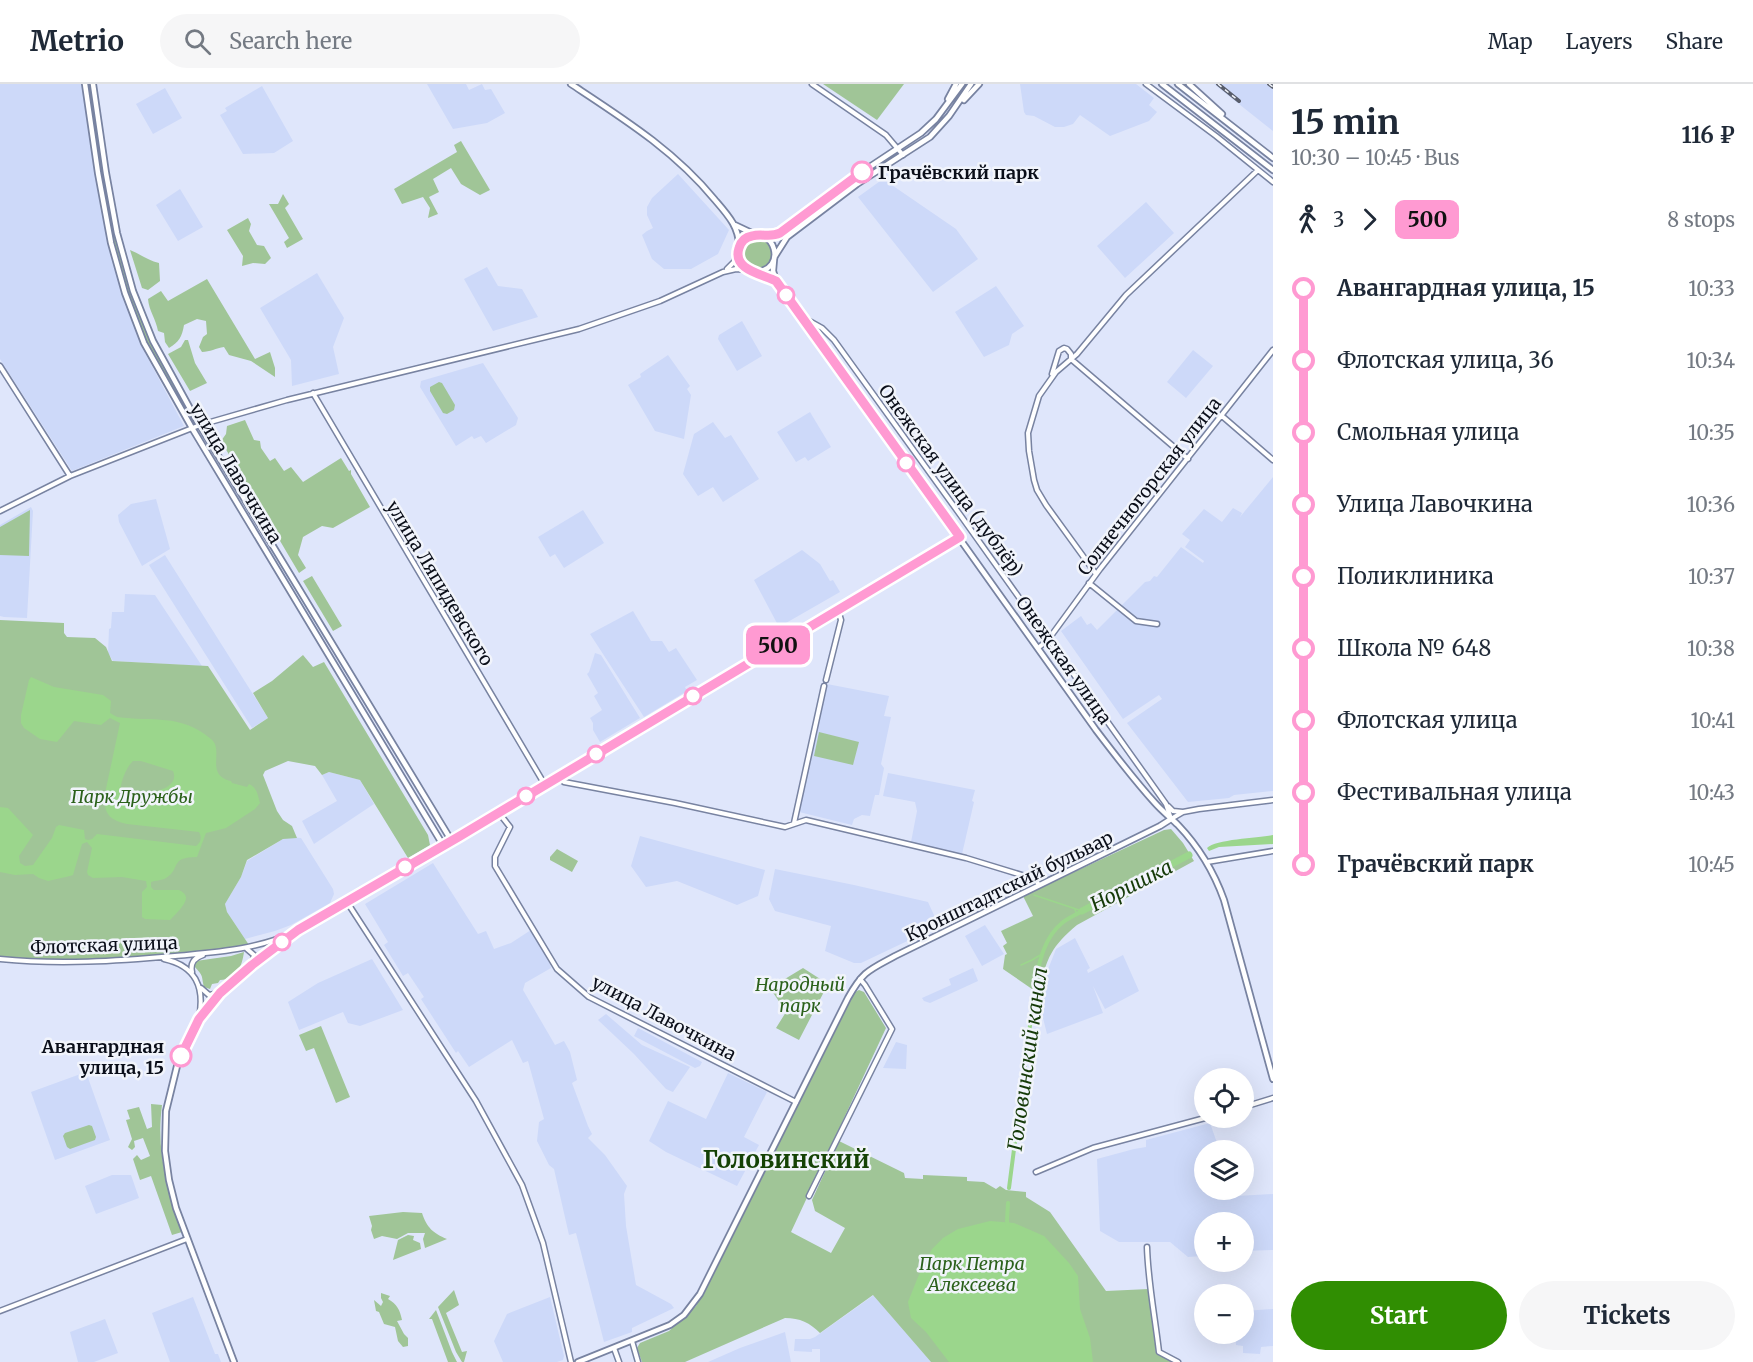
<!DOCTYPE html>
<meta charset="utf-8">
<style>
:root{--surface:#fff;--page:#f6f6f7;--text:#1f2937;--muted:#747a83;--line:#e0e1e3;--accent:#308e02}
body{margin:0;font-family:Merriweather,serif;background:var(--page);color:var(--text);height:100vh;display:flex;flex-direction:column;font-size:22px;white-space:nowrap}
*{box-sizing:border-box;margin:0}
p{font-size:20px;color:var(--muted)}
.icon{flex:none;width:33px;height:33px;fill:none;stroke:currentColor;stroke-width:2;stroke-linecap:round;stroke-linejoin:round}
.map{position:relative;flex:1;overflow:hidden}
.drawer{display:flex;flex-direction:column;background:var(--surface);width:480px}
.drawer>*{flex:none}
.badge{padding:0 12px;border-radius:9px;font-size:21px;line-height:39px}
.controls{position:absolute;left:1194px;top:984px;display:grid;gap:12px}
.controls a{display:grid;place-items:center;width:60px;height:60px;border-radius:50%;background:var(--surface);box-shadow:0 6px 24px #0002;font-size:30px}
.map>.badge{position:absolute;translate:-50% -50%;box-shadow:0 0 0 3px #fff}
.legs{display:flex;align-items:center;gap:9px;height:66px;padding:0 18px;font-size:20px}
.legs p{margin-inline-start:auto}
.summary{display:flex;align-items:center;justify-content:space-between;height:102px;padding:0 18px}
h1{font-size:33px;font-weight:700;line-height:45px}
.button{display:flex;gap:12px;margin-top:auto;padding:12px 18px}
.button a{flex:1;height:69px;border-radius:36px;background:var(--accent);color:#fff;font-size:24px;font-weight:700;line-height:69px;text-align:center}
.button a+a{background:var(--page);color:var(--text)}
ul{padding:0 18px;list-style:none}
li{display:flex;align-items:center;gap:21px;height:72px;font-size:22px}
li i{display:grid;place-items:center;width:9px;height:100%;margin:0 8px;background:currentColor}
li i::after{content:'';width:15px;height:15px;margin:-8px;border:4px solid;border-radius:50%;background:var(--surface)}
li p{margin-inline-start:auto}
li:first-child i{background:linear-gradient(#0000 50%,currentColor 0)}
li:last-child i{background:linear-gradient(currentColor 50%,#0000 0)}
header{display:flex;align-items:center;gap:36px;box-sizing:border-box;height:84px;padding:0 30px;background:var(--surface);border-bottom:2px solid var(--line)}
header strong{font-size:28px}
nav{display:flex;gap:33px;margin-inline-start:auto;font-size:21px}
.search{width:420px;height:54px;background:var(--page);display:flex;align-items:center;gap:15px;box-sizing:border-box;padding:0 21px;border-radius:33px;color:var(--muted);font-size:22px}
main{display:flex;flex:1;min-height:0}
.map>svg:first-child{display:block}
.built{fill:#cdd9f9}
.green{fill:#a0c597}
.water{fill:#9bd68c;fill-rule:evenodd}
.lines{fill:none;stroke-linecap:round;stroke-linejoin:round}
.stream{stroke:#9bd68c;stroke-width:1.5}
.canal{stroke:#9bd68c;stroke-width:4}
.river{stroke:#9bd68c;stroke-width:7}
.minor-casing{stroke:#7883a1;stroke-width:7}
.major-casing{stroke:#7883a1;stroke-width:8}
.minor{stroke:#fff;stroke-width:4}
.major{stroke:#fff;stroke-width:4.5}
.rail-casing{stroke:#585d6b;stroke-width:4}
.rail{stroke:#f1f4fb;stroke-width:1.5;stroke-dasharray:4.5;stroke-linecap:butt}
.line-1-casing{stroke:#fff;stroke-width:14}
.line-1{stroke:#ff9ad2;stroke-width:9}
.stop-1-dot{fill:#fff;stroke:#ff9ad2;stroke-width:3}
.labels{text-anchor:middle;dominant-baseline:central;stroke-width:5;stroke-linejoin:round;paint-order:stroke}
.stop-label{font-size:18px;font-weight:bold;fill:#0a0e19;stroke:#f1f4fb;text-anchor:start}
.street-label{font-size:18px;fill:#0a0e19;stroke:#f1f4fb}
.park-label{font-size:18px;font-style:italic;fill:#2b611b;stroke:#f1f4fb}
.water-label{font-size:20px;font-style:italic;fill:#153a08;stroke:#f1f4fb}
.district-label{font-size:24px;font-weight:bold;fill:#154205;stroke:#f1f4fb}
</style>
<header>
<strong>Metrio</strong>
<div class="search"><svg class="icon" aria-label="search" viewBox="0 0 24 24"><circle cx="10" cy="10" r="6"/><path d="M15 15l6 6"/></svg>Search here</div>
<nav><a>Map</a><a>Layers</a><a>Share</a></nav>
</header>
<main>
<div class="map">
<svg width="1273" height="1278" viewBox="0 0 1273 1278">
<rect width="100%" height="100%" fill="#dfe6fb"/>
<path class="built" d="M0,0H83L97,104L110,166L121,206L143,265L184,342L72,387L0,275Z
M427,0H466L469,6L482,0L485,6L491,5L505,29L487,39L453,45Z
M1020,0H1136L1154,14L1149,21L1157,28L1149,37L1110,52L1080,31L1073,40L1064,43H1055L1034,32L1026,31L1024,28Z
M1214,0H1273V47L1225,9Z
M262,2L293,57L274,69L243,70L220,31L227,27L225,24Z
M165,4L182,34L153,50L136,20Z
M678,90L729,146L718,170L691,185H664L652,175L642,151L647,147L653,144L647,131V123L652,114Z
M883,95L956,145L978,175L933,208L858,113Z
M180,105L203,143L178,157L156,121Z
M1146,118L1174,149L1125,194L1097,162Z
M487,183L498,202L522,205L538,233L493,247L464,195Z
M317,189L344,234L333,263L339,290L292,302L291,276L260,224Z
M996,202L1024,242L1012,250L1009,261L984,273L955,228Z
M742,237L762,272L737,287L718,255L719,251Z
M1193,266L1213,282L1186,314L1167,298Z
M668,271L690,302L687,305L691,311L684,355L655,347L628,301L641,293L640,290Z
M483,279L518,334L516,341L486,359L481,352L474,355L472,352L456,362L420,303L421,297Z
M810,328L831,363L808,377L805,373L796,378L777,348Z
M713,338L725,354L731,351L759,395L723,418L713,403L698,412L683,390L694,350Z
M1273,393V707L1234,711L1229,714L1188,718L1127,639L1162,615L1159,611L1123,635L1061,547L1081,532L1087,541L1091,539L1097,546L1145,498L1150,497L1154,492L1157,493L1181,463L1203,479L1204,477L1185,463L1190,456L1182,450L1204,425L1222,438L1233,424L1242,429L1240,433Z
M156,415L170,465L142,482L119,438L118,431L131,420Z
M31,423L33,427L27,534L4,533L0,532V441Z
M583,426L604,459L564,484L555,470L550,473L538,453Z
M802,466L820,480L830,497L833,496L840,508L779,543L754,496Z
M165,471L268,634L252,644L149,481Z
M125,510L155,511L202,582L113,577L108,569L109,545L111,544L112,528H124Z
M633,527L651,557H662L669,568L676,564L697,596L685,603L687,607L644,633L590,550Z
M595,569L601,571L640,634L600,658L593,646V639L590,634L602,626L594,612L598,609L587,590L589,588Z
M827,600L889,612L884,632L891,633L881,680L884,684L879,711H875L870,732L862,731L854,735L852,741L799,728Z
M329,688L360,696L374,720L314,760L302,737L337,717L322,691Z
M888,689L975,706L972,717L974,718L962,770L911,758L917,727L915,718L883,712Z
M640,752L765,786L758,812L737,821L677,797L646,803L631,782Z
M290,753L301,754L333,805L334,810L330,819L291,841L275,847L245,855L227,828L225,820L241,793L247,777L283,755Z
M433,779L478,850L486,847L494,865L511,859L531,846L550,880L551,884L525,899L523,906L555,961L564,957L570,968L577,996L572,999L588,1042L592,1050L588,1054L605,1071L627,1102L624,1110L626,1142L636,1201L671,1220L674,1224L632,1244V1248L604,1258L576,1149L569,1151L554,1085L549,1081L537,1057L539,1038L544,1035L528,977L523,979L512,956L469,983L458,967L456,969L421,915L424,913L408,889L403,892L384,861L388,858L365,820Z
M775,785L854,801L928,818L939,842L861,879H854L825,867L831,842L775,827L769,815Z
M985,841L1004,870L982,882L965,852Z
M1075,854L1090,884L1087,886L1088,889L1123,871L1139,907L1105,925L1093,902L1103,929L1047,950L1043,934L1035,930L1039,914L1036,895L1047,888L1056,865Z
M372,875L403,926L360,942L348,939L343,928L299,946L288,918L318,899Z
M973,884L978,897L930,919L924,917L922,914L951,901L949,895Z
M606,930L642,961L690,983L673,1008L666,1005L634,970L598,936Z
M638,944L702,978L700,982L695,984L634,952Z
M896,958L907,961L906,985L883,984Z
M86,988L110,1056L55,1076L31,1008Z
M728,989L767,1008L744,1053L759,1061L737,1102L666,1068L649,1057L668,1017L706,1035Z
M1210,1039L1216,1056L1217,1066H1204V1106H1219V1113L1273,1110V1166L1244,1167V1138H1204V1163H1202V1172L1188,1173L1170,1158H1119L1100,1147L1097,1075L1134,1065L1146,1063V1056Z
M112,1091H131L139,1114L96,1130L85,1102Z
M874,1211L931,1278H820V1265H812V1268L794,1267L795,1255H810L815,1253Z
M193,1213L215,1270H218L221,1278H170L152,1229Z
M550,1213L564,1272L563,1276L557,1278H503L494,1257L507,1230Z
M1273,1225V1262L1261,1263L1260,1270L1243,1269V1262L1236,1261L1235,1250H1244V1227Z
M105,1235L118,1269L94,1278H78L70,1248Z
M785,1248L791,1278H708L740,1264Z"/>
<path class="green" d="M85,0H93L106,89L123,174L153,257L200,341L192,344L152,274L134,233L104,125Z
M823,0H904L877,36Z
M461,57L490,106L480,111L461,100L451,84L433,95L439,108L429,113L438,130L428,134L430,124L423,113L402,120L394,105L457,68L454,61Z
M283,110L289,120L285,124L303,155L287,164L284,158L289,154L269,120H278Z
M248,134L251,140L249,147L257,161L264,162L271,174L265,180L253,179L242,182L243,172L227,146Z
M742 170a15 15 0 1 1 30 0a15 15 0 1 1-30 0Z
M130,166C140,170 149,177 159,179L160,197L148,206L142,204Z
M207,195L255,275L270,268L275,284V293L251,277L229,271L224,263C216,264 210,268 202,268L199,263L203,253L207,250L206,237L197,235L184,241C182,253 179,258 169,264L165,258L164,249L158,247C156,235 149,227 148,215L161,207L168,217Z
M185,256H188L195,279L207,299L190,307L168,270L181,263Z
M439,298L442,299L455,321L454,326L447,330L443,329L430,307V303Z
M245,336L254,356L260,357L261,364L270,377L275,374L284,387L291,383L303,398L341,374L349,387L351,386V390L370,423L333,444L322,442L303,453L298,471L306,484L299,489L221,357L226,350L227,342Z
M30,426L29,472L0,471V443Z
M312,492L342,542L333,547L303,497Z
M0,536L64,539V549L67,553L95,554L106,563L112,577L208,582L250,646L268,634L253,609L272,597L303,571L313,583L324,578L428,751L430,761L408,774L360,696L329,688L322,691L315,682L288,677L265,687L263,691L277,727L283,736L292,742L297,754L283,755L247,776L241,793L225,820L227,828L249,861C219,867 188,869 157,872C105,876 53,878 0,873Z
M819,648L859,658L853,681L814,672Z
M1171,745L1183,759L1194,777L1077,841C1052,862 1046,874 1040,906L1032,905L1003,885L1005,871L1007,870L1003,862L1007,859L1001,847L1033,832L1023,812L1164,746Z
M557,765L578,777L572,788L550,776V773Z
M244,868C242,882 237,896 220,896L218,899L212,900L210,905L204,903C201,890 204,893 194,882L196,877L231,872Z
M803,884L828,900L799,956L776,944L786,928L770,904Z
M859,906L864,908L886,944L791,1148L831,1169L845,1144L815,1127L812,1116L839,1057L904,1089L905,1094L923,1095V1091L967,1093V1097L984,1098L996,1105L1000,1102L1006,1106L1026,1108V1113L1050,1128L1106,1207L1149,1205L1156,1269L1174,1278H931L873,1211L820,1249C810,1239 800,1234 785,1234L685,1278H642L637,1264L640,1259L669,1247L696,1222L849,919L855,908Z
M321,942L350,1013L336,1019L314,964L306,967L299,951Z
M151,1020L162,1021C156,1068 167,1103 182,1148L172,1151L151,1092L140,1096L133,1075L137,1071L141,1076L150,1072L143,1054L134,1057L135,1063L132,1066L128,1063L132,1055L126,1036L130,1035L127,1026L139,1023L147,1045L152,1043Z
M89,1041L92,1042L96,1053L95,1056L70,1065L67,1063L63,1052L65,1049Z
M403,1128L422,1129C427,1144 433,1149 447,1155L425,1164L423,1155L425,1149H408L397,1155L382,1152L374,1155L371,1146L372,1142L369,1132Z
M408,1151L414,1152L413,1156L420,1159L421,1165L393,1176L398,1156Z
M454,1206L459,1221L446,1229L462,1268L467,1267L464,1278H462L456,1268L438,1223Z
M381,1209L390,1212L388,1215C397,1220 400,1226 402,1236L397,1237L404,1250L408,1254V1262L403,1263L398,1257L395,1243L384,1240L379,1228L376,1227L374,1216L381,1222L383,1218L381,1214Z
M436,1226L452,1268L457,1278H448L432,1235H429Z"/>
<path class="water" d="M31,593L54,603L103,611L111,617L110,629L117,633C153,638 180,629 211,655C225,666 204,691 231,697L232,699L247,703L249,700C257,703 258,712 260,719L255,725L226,744L206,749L197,773C169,773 181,785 166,794C161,797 155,796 151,798V803L154,806H179C181,807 185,809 186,813C187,820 174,832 170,836L145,835L142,833V808L147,803L146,797L122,793L93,794L88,791L87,788L92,764L87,758L82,760L73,791L70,792L48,797L39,794L33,790L15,791L0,788V723L8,724L33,751L19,772L20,779L25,782L33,781L52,754L56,743L59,741L84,746L85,755L88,756L92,755L97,750L196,762C201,759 202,753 199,748L127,740C110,736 105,731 104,714L120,639L110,634L101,641L74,637L57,658L40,655L24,644L21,639V631L29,596ZM133,677H141L173,687C182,708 138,711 123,715L120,713C119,703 125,684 133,677Z
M1273,751V760L1219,763L1209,767L1207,764C1216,755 1258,754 1273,751Z
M990,1137L1014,1139L1044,1152L1069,1179L1078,1192L1080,1225L1090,1254L1093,1278H949L926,1248L911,1234L908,1218L918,1193L932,1165L943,1154L958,1145Z"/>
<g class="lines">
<path class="stream" d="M1034,811L1082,827
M1074,824L1077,830
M1021,881L1032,876L1042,870"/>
<path class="canal" d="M1009,1104L1036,895C1040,875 1045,853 1062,839C1068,834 1076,831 1082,827
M1008,1119L1007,1137L1008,1142"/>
<path class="river" d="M1082,827L1189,771"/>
<defs>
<path id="minor" d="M812,0L886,51L903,71
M1146,0L1216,52L1273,98
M727,185L734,178L738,169
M804,234L822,244L834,256L961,432L1166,720L1171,735L1183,728L1199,725L1273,716
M1071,275L1188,375
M0,282L70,392
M1052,290L1059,267L1064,264L1067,265L1071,270V274
M313,309L545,701
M1222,332L1273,376
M0,427L70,392L200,341L287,316L579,245L660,217L723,188L736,185L748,186
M1096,490L1046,421L1037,406L1034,396L1029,367L1028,349L1039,312L1056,288L1077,270L1126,211L1258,86
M1089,499L1136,537L1157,540
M1038,564L1048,556L1100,485L1273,266
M826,596L841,536L838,526
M558,693L564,698L675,719L785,743L806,736L966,774L1035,795L1039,801
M1168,722L1173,727L1183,728
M499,729L510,743L495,773V782L557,885L589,913L796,1018
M794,739L824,602
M1207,778L1273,767
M347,818L476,1017L522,1101L543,1159L571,1278
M247,865L254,871L252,881
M0,875C59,881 117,877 175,872C215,868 255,866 292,849
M164,875C196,882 205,903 199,934
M192,888C190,879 194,874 203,871
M201,904L209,911L220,909
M1244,1023L1273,1014
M1036,1088L1093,1064L1205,1034
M809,1112L892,945L865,901L860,895
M1147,1163C1148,1198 1155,1233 1159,1268L1178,1278
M0,1227L187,1155
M632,1257L638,1278
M614,1264L619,1278"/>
<path id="major" d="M85,0L98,89L111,159L125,209L144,259L192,344L443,761
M93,0L106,89L117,149L133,207L153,257L193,330L451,756
M571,0C624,35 675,67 715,116C728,131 740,144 739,164
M1162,0L1273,86
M1178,0L1273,74
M1189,0L1222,30
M948,15L956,0
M964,16L979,0
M735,141L754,150
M762,152H771L780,149L853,94L921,49L936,35L962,0
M775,172L787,153L857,100L930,53L949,32L971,0
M774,176L773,187L776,197L1096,646C1115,671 1134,696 1155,719C1162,727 1171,734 1178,741C1199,763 1214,788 1224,816L1273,995
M754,188C790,187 773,138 747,154C742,157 738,163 738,169C738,188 763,190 776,197
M234,1278L176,1124L169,1096L165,1067L166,1027L177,982L199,935L220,909L252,881L299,846L460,751L960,453
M578,1278L670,1241L684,1231L700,1210L848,914C863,887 869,886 895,872L1160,742L1171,735"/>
</defs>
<use href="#minor" class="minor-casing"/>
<use href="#major" class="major-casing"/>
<use href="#minor" class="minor"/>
<use href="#major" class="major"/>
<defs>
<path id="rail" d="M1218,0L1239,17
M1269,0L1273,3"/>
</defs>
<use href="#rail" class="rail-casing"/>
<use href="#rail" class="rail"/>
</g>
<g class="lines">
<defs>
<path id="line-1" d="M181,972L199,935L220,909L252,881L298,846L460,752L960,453L776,197C762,190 732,186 739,164C741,157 746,153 752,152C762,149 770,154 780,149L862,88"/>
</defs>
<use href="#line-1" class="line-1-casing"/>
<use href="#line-1" class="line-1"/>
</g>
<g class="stop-1-dot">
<circle cx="862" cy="88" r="10"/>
<circle cx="786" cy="211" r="8"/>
<circle cx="906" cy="379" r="8"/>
<circle cx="693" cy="612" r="8"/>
<circle cx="596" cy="670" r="8"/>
<circle cx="526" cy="712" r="8"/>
<circle cx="405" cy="783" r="8"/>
<circle cx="282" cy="858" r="8"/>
<circle cx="181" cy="972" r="10"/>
</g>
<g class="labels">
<g class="stop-label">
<text x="878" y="88">Грачёвский парк</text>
<text x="164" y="962" text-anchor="end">Авангардная<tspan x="164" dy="21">улица, 15</tspan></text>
</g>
<g class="street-label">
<text transform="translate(236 389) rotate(59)">улица Лавочкина</text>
<text transform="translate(951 396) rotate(54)">Онежская улица (дублёр)</text>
<text transform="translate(1149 402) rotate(-52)">Солнечногорская улица</text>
<text transform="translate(440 499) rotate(59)">улица Ляпидевского</text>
<text transform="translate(1064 576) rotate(55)">Онежская улица</text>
<text transform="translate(1009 802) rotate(-26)">Кронштадтский бульвар</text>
<text transform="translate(104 861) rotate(-2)">Флотская улица</text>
<text transform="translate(664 934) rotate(28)">улица Лавочкина</text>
</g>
<g class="park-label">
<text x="132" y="712">Парк Дружбы</text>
<text x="800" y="900">Народный<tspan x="800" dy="21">парк</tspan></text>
<text x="972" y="1179">Парк Петра<tspan x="972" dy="21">Алексеева</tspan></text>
</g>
<g class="water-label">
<text transform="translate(1131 801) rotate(-27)">Норишка</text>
<text transform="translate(1027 975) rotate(-82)">Головинский канал</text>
</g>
<g class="district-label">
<text x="786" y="1075">Головинский</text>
</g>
</g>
</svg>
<div class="controls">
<a><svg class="icon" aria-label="locate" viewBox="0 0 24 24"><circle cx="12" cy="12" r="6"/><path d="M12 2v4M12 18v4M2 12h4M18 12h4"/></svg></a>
<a><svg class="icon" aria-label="layers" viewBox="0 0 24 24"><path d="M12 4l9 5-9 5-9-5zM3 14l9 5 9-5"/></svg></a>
<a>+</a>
<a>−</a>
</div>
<b class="badge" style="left:778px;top:561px;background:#ff9ad2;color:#111">500</b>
</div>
<section class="drawer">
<div class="summary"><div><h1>15 min</h1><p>10:30 – 10:45 · Bus</p></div><b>116 ₽</b></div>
<div class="legs"><svg class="icon" aria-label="walk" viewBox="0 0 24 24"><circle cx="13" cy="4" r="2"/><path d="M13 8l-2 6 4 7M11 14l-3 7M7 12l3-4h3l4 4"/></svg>3<svg class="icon" aria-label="forward" viewBox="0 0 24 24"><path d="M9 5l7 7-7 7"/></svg><b class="badge" style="background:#ff9ad2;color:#111">500</b><p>8 stops</p></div>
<ul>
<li><i style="color:#ff9ad2"></i><b>Авангардная улица, 15</b><p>10:33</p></li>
<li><i style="color:#ff9ad2"></i><span>Флотская улица, 36</span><p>10:34</p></li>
<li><i style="color:#ff9ad2"></i><span>Смольная улица</span><p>10:35</p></li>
<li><i style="color:#ff9ad2"></i><span>Улица Лавочкина</span><p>10:36</p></li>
<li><i style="color:#ff9ad2"></i><span>Поликлиника</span><p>10:37</p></li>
<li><i style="color:#ff9ad2"></i><span>Школа № 648</span><p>10:38</p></li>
<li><i style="color:#ff9ad2"></i><span>Флотская улица</span><p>10:41</p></li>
<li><i style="color:#ff9ad2"></i><span>Фестивальная улица</span><p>10:43</p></li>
<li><i style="color:#ff9ad2"></i><b>Грачёвский парк</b><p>10:45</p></li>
</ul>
<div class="button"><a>Start</a><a>Tickets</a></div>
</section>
</main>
